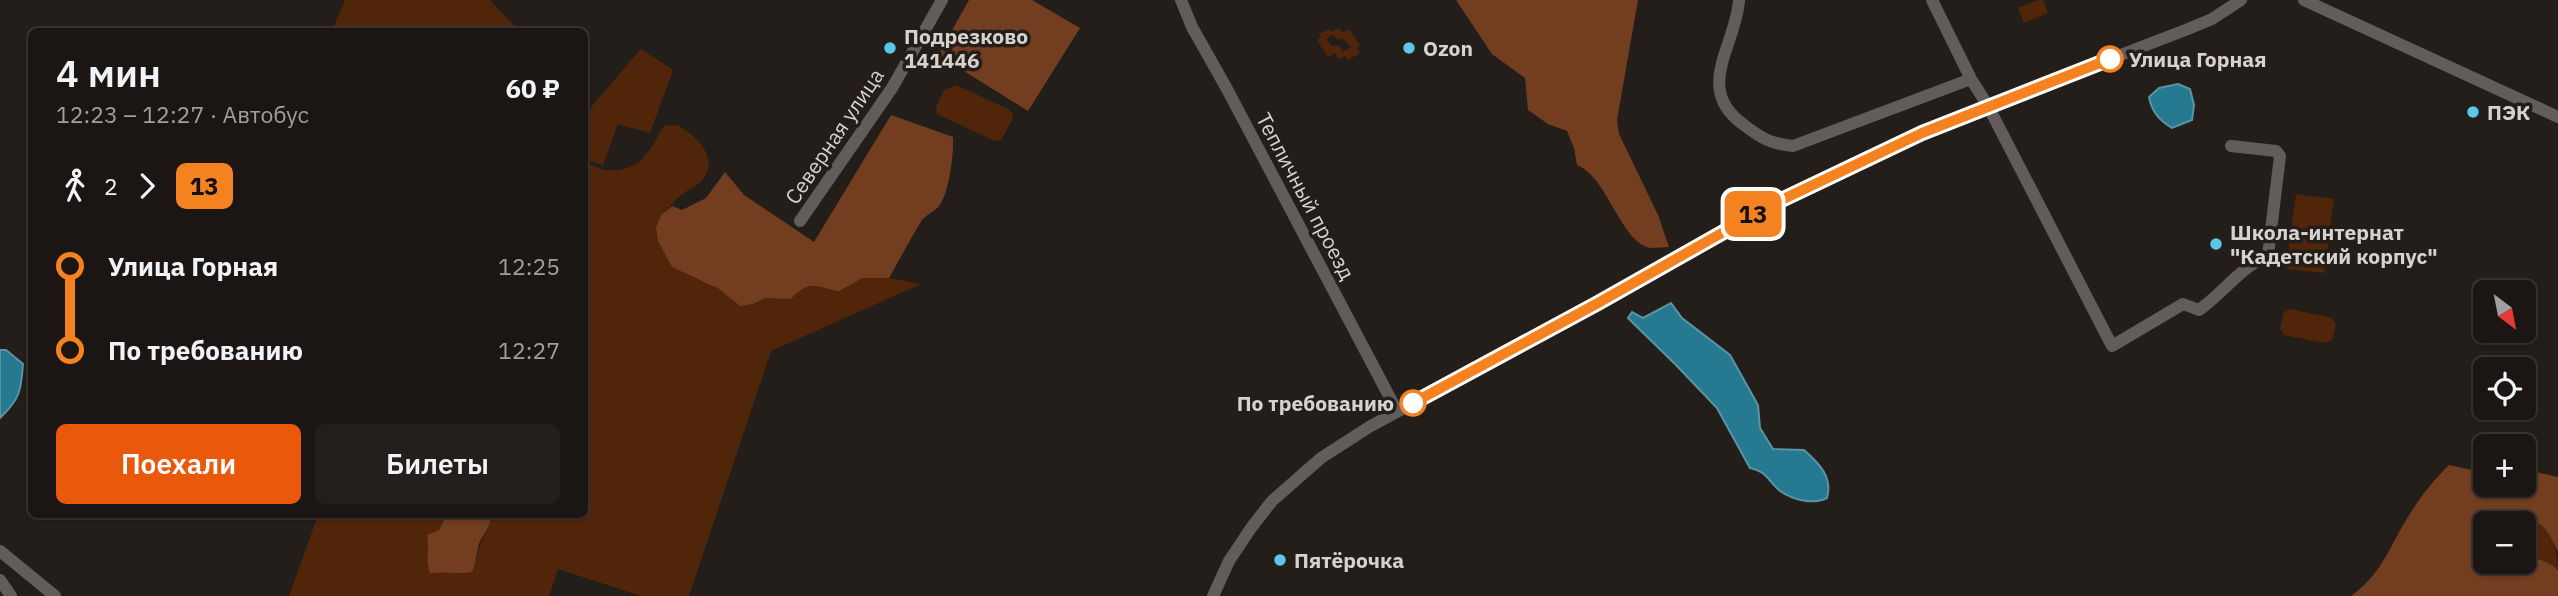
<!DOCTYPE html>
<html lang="ru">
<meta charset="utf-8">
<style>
:root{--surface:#1b1614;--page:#241f1d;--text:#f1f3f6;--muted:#a09fa0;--line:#393534;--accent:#ea580c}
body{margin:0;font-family:"IBM Plex Sans",sans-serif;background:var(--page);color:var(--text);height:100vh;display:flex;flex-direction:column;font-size:26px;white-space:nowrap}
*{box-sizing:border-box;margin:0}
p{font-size:23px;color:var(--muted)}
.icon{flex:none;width:38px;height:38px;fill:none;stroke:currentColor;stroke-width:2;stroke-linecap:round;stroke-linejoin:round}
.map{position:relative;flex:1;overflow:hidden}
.drawer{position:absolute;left:28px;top:28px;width:560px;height:490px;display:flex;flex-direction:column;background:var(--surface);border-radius:10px;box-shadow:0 2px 5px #0004,0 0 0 2px var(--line)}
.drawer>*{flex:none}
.badge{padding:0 14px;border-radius:10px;font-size:24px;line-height:46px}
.needle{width:46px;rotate:148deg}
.fabs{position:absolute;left:2473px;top:280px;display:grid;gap:14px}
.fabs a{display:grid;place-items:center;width:63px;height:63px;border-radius:10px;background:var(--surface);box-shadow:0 2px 5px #0004,0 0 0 2px var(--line);font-size:35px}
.map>.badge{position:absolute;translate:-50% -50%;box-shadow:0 0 0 4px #fff}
.legs{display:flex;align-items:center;gap:10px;height:77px;padding:0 28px;font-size:23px}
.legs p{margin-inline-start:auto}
.head{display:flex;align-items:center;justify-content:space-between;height:119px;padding:0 28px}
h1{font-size:38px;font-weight:600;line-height:52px}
.action{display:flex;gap:14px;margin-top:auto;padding:14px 28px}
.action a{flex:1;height:80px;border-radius:10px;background:var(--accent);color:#fff;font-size:28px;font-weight:600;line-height:80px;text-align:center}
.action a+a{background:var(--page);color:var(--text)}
ul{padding:0 28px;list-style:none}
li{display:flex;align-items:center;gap:24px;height:84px;font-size:26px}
li i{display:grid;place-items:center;width:10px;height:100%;margin:0 9px;background:currentColor}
li i::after{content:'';width:18px;height:18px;margin:-9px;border:5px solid;border-radius:50%;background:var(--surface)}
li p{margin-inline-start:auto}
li:first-child i{background:linear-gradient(#0000 50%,currentColor 0)}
li:last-child i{background:linear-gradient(currentColor 50%,#0000 0)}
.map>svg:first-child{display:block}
.green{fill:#51250a;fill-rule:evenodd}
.forest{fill:#733e20}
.water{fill:#257a91;stroke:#5a94a4;stroke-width:2}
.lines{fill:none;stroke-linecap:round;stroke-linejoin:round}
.minor{stroke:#615d5c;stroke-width:12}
.line-1-casing{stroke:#fff;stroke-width:16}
.line-1{stroke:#f58220;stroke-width:10}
.poi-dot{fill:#5bc7e7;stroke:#241e1b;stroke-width:2.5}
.stop-1-dot{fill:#fff;stroke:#f58220;stroke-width:3.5}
.labels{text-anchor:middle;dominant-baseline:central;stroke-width:7;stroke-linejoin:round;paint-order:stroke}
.poi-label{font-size:21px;font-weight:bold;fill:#d6d2d0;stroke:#241e1b;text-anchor:start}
.stop-label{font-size:21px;font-weight:bold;fill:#d6d2d0;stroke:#241e1b;text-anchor:start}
.street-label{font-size:21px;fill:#d6d2d0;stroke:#241e1b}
</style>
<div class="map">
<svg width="2558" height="596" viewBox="0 0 2558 596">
<rect width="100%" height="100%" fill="#241e1b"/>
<path class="green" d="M345,0H490L519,31H332Z
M2038,0H2043L2048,13L2024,23L2018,8Z
M1339,28L1342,32L1349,29L1360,46L1357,48L1360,53L1348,60L1345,56L1339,59L1335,53L1328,57L1317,40L1321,37L1319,34L1329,29L1331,32ZM1332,35L1338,40L1342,38L1351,47L1343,52L1339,46H1331L1326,39Z
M641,49L673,70L650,133L618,124L603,165L585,159V121L592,106Z
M956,85L1008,109L1012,113L1013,119L1001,140L995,141L937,114L936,107L944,90Z
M677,125C695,135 719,156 704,178C699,186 688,189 681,195C674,201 668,209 661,215L672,267L719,289L740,306L753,304L765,298L791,299C810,280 815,287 839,290L863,278H889L921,284L771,351L689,596H641L558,569L549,596H289L318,515H442L445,518L439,530L444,571L457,574L477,559C478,540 490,534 491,515L584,514L585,163C592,164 599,169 606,170C642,172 648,152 664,126Z
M2296,194L2334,199L2324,273L2286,269Z
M2290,309L2332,318L2336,324L2332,340L2326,343L2284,335L2280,328L2284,312Z
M2524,517C2550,524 2558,545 2558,570C2548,560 2535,560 2524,552V523H2514Z"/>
<path class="forest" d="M969,0H1032L1080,28L1028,111L938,55Z
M1456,0H1638L1617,120L1619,134L1658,215L1669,247C1664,247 1658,248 1652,248C1621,245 1609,178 1577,165L1574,148L1567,131L1548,124L1528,110L1525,78L1492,54Z
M891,115L953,137C954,153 949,194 939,206C934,212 927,214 922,220C910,239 900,259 889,278H863L839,291C815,287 810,279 791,299L765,298L753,304L740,306L719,289L672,267L658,241L656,228L661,215L672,206L682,210L706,198L725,172L744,195L814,242Z
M2449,465L2485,473V485H2524V473L2531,471L2558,477V551C2548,533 2546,523 2524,517L2514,523H2485V562H2524V552C2535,560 2548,560 2558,570V596H2351C2382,574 2389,547 2408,517C2420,497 2433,481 2449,465Z
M442,515H491C490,532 480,536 478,548C476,557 476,563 472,572C457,575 445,571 430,573C425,559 430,549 427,535L439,530L445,518Z"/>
<path class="water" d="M2178,84L2190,89L2194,105L2192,120L2172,128C2159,120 2152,112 2149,97L2159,88Z
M1671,303L1682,318L1730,355L1758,405L1760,428L1773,449L1804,450C1819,463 1833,477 1827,498C1813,505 1793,500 1780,491C1767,480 1768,472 1750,468L1717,408L1676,365L1628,318L1632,312L1643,318Z
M0,350H6L23,364C21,391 20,399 0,418Z"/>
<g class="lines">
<path class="minor" d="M1181,0L1192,27L1227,89L1397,411
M1739,0C1736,46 1693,89 1744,125C1761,138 1771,144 1793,146L1971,79
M1932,0L1971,79L1988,106L2112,346L2183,304L2199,310C2223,293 2240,268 2268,255L2280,156L2276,151L2231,146
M2304,0L2558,117
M800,221L892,88L942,0
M0,551L55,596
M0,580L11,596
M1213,596L1229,561L1251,528L1272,501L1321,458L1369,427L1598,303L1773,204L1857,162L1988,106L2188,29L2212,19L2241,0"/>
</g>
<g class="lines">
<defs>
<path id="line-1" d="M1413,403L1598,303L1773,204L1922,133L2110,59"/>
</defs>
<use href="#line-1" class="line-1-casing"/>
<use href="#line-1" class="line-1"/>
</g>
<g class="poi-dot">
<circle cx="890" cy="48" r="7"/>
<circle cx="1409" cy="48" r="7"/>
<circle cx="2473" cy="112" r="7"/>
<circle cx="2216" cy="244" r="7"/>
<circle cx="1280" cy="560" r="7"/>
</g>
<g class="stop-1-dot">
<circle cx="2110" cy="59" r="12"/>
<circle cx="1413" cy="403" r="12"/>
</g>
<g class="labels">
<g class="poi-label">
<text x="904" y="36">Подрезково<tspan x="904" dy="24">141446</tspan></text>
<text x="1423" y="48">Ozon</text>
<text x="2487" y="112">ПЭК</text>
<text x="2230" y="232">Школа-интернат<tspan x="2230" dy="24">"Кадетский корпус"</tspan></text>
<text x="1294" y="560">Пятёрочка</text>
</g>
<g class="stop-label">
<text x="2129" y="59">Улица Горная</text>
<text x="1394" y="403" text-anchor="end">По требованию</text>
</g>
<g class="street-label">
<text transform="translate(834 136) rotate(-56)">Северная улица</text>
<text transform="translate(1306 196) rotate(62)">Тепличный проезд</text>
</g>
</g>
</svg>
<div class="fabs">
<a><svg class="needle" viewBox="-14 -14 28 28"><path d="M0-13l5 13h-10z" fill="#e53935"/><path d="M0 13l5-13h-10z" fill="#a09fa0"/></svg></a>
<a><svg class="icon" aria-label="locate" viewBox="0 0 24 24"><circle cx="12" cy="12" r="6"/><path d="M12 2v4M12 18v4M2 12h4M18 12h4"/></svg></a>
<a>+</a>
<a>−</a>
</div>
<b class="badge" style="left:1753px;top:214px;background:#f58220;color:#111">13</b>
<section class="drawer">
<div class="head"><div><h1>4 мин</h1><p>12:23 – 12:27 · Автобус</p></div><b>60 ₽</b></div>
<div class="legs"><svg class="icon" aria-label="walk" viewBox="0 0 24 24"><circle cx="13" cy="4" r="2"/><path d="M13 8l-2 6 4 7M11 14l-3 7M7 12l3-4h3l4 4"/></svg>2<svg class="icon" aria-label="forward" viewBox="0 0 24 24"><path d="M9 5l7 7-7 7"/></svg><b class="badge" style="background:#f58220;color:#111">13</b></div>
<ul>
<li><i style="color:#f58220"></i><b>Улица Горная</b><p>12:25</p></li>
<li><i style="color:#f58220"></i><b>По требованию</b><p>12:27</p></li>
</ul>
<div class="action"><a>Поехали</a><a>Билеты</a></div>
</section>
</div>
